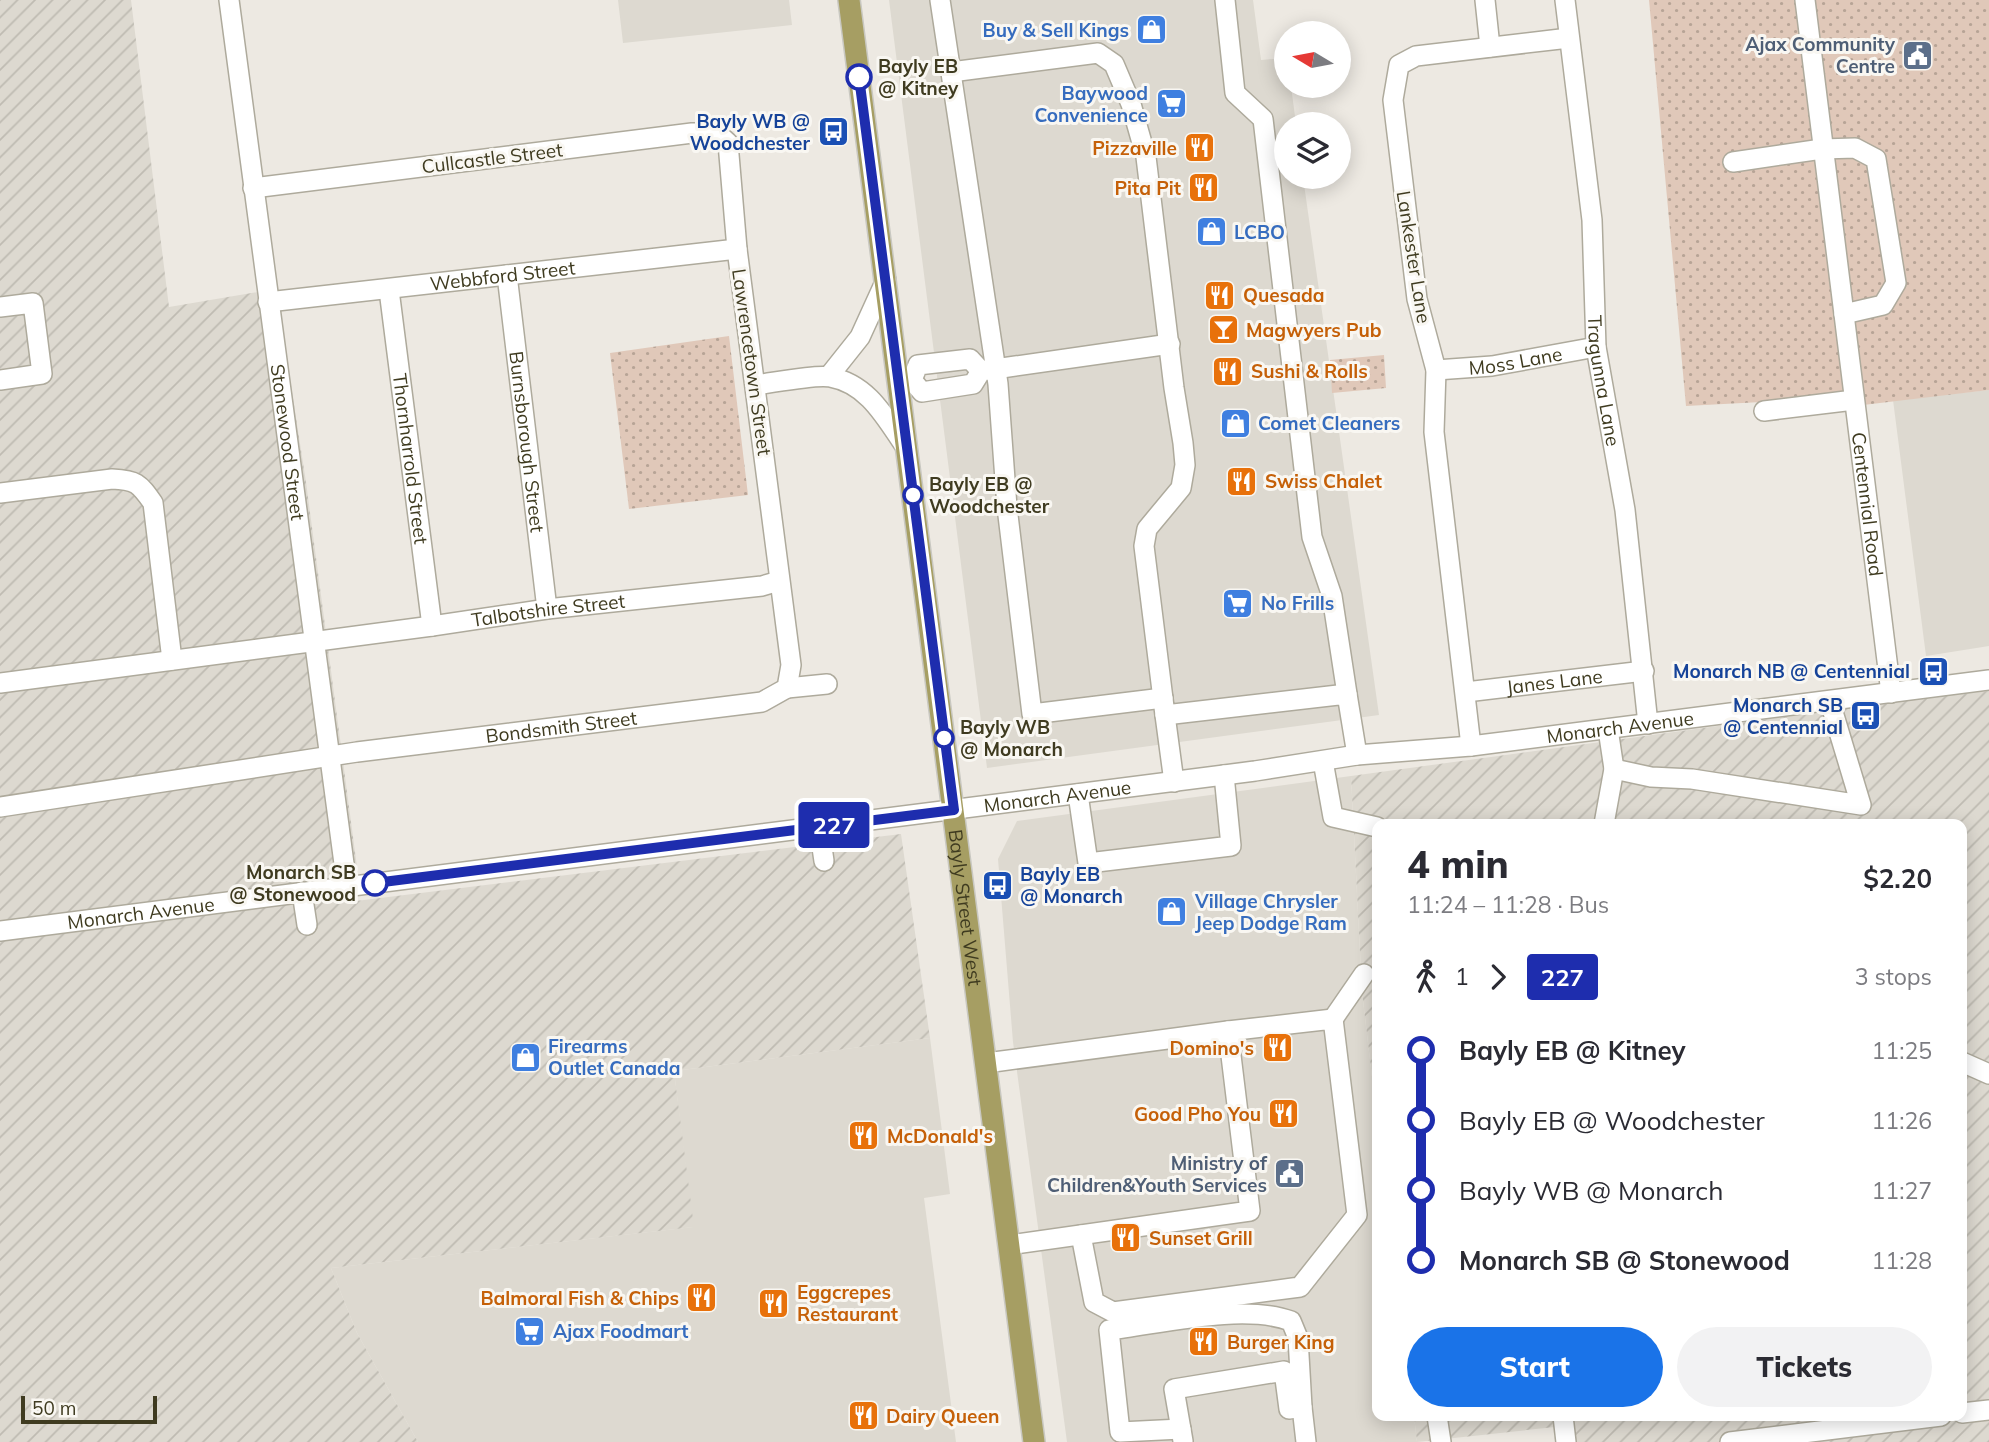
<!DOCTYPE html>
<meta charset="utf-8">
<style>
:root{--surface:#fff;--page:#f2f2f3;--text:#2b2b33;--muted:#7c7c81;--accent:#1a73e8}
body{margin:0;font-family:Mulish,sans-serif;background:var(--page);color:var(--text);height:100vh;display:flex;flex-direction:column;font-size:26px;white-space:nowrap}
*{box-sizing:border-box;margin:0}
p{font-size:23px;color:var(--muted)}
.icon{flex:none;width:38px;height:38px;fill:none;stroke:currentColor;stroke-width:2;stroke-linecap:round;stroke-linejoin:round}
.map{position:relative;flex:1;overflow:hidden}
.drawer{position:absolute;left:1372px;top:819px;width:595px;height:602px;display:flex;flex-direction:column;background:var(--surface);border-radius:14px;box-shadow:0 4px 18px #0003}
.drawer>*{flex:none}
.badge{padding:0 14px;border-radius:5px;font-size:24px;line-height:46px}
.needle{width:46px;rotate:280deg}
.tools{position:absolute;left:1274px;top:21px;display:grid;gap:14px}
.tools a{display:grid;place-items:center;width:77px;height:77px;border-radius:50%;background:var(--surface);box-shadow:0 4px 18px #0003;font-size:35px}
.scale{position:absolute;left:21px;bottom:18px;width:136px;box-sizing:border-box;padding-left:7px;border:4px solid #3f3b20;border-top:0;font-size:19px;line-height:24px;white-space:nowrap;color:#3f3b20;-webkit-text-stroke:5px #f9f7f2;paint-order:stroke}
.map>.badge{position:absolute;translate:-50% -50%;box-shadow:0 0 0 4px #fff}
.legs{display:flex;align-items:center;gap:10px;height:77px;padding:0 35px;font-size:23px}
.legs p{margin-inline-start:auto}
.overview{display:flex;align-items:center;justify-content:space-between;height:119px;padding:0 35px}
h1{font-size:38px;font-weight:800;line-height:52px}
.button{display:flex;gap:14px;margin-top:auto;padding:14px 35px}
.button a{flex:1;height:80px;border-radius:42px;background:var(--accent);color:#fff;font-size:28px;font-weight:800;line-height:80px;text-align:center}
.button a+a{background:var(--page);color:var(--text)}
ul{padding:0 35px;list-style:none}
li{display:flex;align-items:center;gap:24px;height:70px;font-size:26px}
li i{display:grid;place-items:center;width:10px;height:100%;margin:0 9px;background:currentColor}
li i::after{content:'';width:18px;height:18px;margin:-9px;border:5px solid;border-radius:50%;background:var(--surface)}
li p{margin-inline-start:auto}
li:first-child i{background:linear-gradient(#0000 50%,currentColor 0)}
li:last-child i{background:linear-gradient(currentColor 50%,#0000 0)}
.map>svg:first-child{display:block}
.built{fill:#ddd9d0}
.industrial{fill:url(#industrial-furrows)}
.grass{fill:url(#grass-dots)}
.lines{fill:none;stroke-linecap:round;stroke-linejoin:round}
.minor-casing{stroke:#aeaa9c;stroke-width:22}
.major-casing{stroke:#c9c8c1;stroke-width:24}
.minor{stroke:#fff;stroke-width:19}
.major{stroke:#a69e63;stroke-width:21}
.line-1-casing{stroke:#fff;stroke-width:16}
.line-1{stroke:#1e2dae;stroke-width:10}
.stop-1-dot{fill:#fff;stroke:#1e2dae;stroke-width:3.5}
.labels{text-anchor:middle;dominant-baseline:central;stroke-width:6;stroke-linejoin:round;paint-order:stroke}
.shop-label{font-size:19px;font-weight:bold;fill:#366cbe;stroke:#f9f7f2;text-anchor:start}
.service-label{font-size:19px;font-weight:bold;fill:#4e5e75;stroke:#f9f7f2;text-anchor:end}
.stop-label{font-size:19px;font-weight:bold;fill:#3f3b20;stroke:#f9f7f2;text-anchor:start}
.transit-label{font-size:19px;font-weight:bold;fill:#164399;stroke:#f9f7f2;text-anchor:end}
.food-label{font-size:19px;font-weight:bold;fill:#c56008;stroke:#f9f7f2;text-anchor:start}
.street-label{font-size:19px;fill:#3f3b20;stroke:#f9f7f2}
</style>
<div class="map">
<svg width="1989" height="1442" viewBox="0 0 1989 1442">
<defs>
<pattern id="industrial-furrows" width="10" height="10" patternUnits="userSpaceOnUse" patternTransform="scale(1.75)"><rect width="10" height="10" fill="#ddd9d0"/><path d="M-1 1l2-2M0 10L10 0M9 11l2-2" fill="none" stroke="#bfbbb2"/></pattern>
<pattern id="grass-dots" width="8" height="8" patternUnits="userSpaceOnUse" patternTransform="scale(1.75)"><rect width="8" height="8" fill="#e0c8b9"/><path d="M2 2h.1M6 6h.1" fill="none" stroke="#b7a496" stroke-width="1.8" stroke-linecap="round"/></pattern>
</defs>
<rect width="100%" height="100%" fill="#ede9e2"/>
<path class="built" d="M618,0H789L792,25L623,43Z
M889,0H1253L1261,60L1286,58V86H1291L1296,124H1286V177H1303L1379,715L987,768Z
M1989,390V646L1926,656L1893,400Z
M1351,776L1362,992L1377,1119V1416H1414L1417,1442H1067L1013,1042L998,859L1017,821Z
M930,1038L950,1194L924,1198L956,1442H418L357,1333L331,1268L693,1227L674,1071Z"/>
<path class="industrial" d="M0,0H131L169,307L276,289L306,482L357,867L356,901L901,834L930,1038L674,1071L694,1227L331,1268L357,1333L418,1442H0Z
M1989,691V1442H1567L1564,1426L1417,1442L1414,1416H1962V824H1377V1119L1362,992L1351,776L1931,697Z"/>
<path class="grass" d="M1649,0H1989V390L1838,408L1836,398L1686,406Z
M729,336L748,495L629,509L610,353Z
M1384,355L1386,388L1332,393L1330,360Z"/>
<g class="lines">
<defs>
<g id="minor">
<path id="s1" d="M229,0L347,886"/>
<path d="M940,0L998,384L1007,507L1032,714L1163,698"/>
<path d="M1225,0L1235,93L1263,119L1312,537L1332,596L1347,694"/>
<path d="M1485,0L1490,47"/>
<path id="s2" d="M1565,0L1592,220L1596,347L1625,510L1648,724"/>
<path id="s3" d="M1805,0L1891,693"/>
<path d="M951,72L1098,53L1114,64L1131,104L1146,157L1174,388L1183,443L1185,465L1181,488L1147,529L1144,546L1165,715L1347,694L1357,755"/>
<path d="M1733,162L1822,149L1855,148L1876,159L1896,283L1883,305L1844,314"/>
<path id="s4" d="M507,275L547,609"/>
<path id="s5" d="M389,290L432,626"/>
<path id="s6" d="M268,302L737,249"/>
<path d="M0,307L33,303L42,374L0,380"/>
<path id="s7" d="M1436,370L1492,366L1596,347"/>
<path d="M829,376L860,337L886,280"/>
<path d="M912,380L922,392L973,384L981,371L1170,344"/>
<path d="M912,380L918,365L970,359L981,371"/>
<path d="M755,385C772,383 817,374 830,377C869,384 886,419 907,449"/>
<path d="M1764,411L1854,400"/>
<path d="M0,493L112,479C136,480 139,483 153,503L172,660"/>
<path id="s8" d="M0,683L432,626L547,609L762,586L779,581"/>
<path d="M787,688L827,684"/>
<path id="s9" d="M1466,692L1644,671"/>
<path d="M1165,715L1174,782"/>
<path d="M1471,746L1434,432L1436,370L1417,299L1393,100L1399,65L1416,56L1569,38"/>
<path d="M1323,761L1333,817L1377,827"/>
<path d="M1614,769L1651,777L1692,779L1861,805L1830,702"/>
<path d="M1078,794L1088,863L1231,846L1224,775"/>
<path id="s10" d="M0,807L357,752L762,702L787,688L791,665L737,249L728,143L717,133H692L253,188"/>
<path d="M1604,824L1614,769L1608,729"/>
<path d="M819,827L824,861"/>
<path d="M302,892L307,925"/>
<path id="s11" d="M0,931L1255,771L1357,755L1471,746L1989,680"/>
<path d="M1333,1019L1364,974"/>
<path d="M1962,1062L1989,1074"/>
<path d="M986,1063L1228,1031L1250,1211L1009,1245"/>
<path d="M1081,1235L1094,1302L1113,1312L1300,1287L1357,1215L1333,1019L1228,1031"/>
<path d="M1962,1413L1989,1410"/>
<path d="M1437,1416L1441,1442"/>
<path d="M1563,1416L1566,1442"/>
<path d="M1181,1429L1120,1432L1109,1330C1160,1324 1243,1303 1291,1321L1298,1338L1302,1407"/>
<path d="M1183,1441L1174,1389L1284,1371L1289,1409L1302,1407L1306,1442"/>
<path d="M1730,1442L1941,1416"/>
</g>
<g id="major">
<path id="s12" d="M849,0L1034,1442"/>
</g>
</defs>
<use href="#minor" class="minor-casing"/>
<use href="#major" class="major-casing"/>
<use href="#minor" class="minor"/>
<use href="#major" class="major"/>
</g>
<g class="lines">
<defs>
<path id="line-1" d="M375,883L954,810L859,77"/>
</defs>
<use href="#line-1" class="line-1-casing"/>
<use href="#line-1" class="line-1"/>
</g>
<defs>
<symbol id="shop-square" viewBox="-11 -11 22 22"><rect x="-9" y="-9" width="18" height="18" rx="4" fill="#3f7fe0" stroke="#f9f7f2"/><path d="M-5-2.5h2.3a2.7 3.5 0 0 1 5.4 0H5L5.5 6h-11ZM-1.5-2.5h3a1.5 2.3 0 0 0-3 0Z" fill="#fff"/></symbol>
<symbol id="civic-square" viewBox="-11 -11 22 22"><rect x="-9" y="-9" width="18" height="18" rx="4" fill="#5c6f8a" stroke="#f9f7f2"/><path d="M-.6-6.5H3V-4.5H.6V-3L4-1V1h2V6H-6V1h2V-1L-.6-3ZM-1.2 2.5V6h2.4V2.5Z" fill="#fff"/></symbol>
<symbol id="supermarket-square" viewBox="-11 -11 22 22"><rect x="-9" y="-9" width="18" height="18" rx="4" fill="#3f7fe0" stroke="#f9f7f2"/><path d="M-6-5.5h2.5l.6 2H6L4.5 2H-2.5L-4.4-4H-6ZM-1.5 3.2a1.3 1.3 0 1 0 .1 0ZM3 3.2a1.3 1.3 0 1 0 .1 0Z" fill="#fff"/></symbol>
<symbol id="bus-square" viewBox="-11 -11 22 22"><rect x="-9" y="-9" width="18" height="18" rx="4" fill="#1a4fb4" stroke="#f9f7f2"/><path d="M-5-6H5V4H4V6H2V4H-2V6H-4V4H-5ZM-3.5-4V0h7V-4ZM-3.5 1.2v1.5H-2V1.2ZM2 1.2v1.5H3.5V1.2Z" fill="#fff"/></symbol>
<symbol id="restaurant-square" viewBox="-11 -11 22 22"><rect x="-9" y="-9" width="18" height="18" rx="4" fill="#e8710a" stroke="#f9f7f2"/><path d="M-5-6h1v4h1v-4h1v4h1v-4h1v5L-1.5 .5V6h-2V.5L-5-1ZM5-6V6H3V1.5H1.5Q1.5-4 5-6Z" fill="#fff"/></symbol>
<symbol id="bar-square" viewBox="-11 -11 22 22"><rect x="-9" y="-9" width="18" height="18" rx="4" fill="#e8710a" stroke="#f9f7f2"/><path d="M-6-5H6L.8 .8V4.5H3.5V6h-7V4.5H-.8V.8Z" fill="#fff"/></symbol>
</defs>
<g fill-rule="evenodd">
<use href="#shop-square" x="1134" y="12" width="35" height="35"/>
<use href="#civic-square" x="1900" y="38" width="35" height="35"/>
<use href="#supermarket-square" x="1154" y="86" width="35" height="35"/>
<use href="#bus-square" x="816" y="114" width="35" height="35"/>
<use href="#restaurant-square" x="1182" y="130" width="35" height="35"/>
<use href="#restaurant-square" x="1186" y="170" width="35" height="35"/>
<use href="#shop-square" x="1194" y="214" width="35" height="35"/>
<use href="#restaurant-square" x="1202" y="278" width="35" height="35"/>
<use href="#bar-square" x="1206" y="312" width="35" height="35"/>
<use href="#restaurant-square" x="1210" y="354" width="35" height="35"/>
<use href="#shop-square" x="1218" y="406" width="35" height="35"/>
<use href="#restaurant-square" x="1224" y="464" width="35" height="35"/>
<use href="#supermarket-square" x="1220" y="586" width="35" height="35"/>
<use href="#bus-square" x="1916" y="654" width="35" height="35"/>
<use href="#bus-square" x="1848" y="698" width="35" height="35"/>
<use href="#bus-square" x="980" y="868" width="35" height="35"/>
<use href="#shop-square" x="1154" y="894" width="35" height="35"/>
<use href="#restaurant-square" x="1260" y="1030" width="35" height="35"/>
<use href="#shop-square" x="508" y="1040" width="35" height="35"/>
<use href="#restaurant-square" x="1266" y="1096" width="35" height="35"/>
<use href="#restaurant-square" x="846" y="1118" width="35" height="35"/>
<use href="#civic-square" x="1272" y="1156" width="35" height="35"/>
<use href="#restaurant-square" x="1108" y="1220" width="35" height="35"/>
<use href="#restaurant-square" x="684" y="1280" width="35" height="35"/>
<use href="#restaurant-square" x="756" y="1286" width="35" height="35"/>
<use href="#supermarket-square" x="512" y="1314" width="35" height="35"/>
<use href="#restaurant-square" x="1186" y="1324" width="35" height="35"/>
<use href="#restaurant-square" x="846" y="1398" width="35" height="35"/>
</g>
<g class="stop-1-dot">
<circle cx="859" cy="77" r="12"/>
<circle cx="913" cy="495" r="9"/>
<circle cx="944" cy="738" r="9"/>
<circle cx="375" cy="883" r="12"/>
</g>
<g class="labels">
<g class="shop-label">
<text x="1129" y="30" text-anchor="end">Buy &amp; Sell Kings</text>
<text x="1148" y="93" text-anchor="end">Baywood<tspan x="1148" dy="22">Convenience</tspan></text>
<text x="1234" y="232">LCBO</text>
<text x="1258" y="423">Comet Cleaners</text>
<text x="1261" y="603">No Frills</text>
<text x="1195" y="901">Village Chrysler<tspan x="1195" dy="22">Jeep Dodge Ram</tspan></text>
<text x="548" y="1046">Firearms<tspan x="548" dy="22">Outlet Canada</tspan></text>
<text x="553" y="1331">Ajax Foodmart</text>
</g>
<g class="service-label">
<text x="1895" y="44">Ajax Community<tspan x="1895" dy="22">Centre</tspan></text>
<text x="1267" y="1163">Ministry of<tspan x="1267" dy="22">Children&amp;Youth Services</tspan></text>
</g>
<g class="stop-label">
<text x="878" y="66">Bayly EB<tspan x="878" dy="22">@ Kitney</tspan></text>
<text x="929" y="484">Bayly EB @<tspan x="929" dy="22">Woodchester</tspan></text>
<text x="960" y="727">Bayly WB<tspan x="960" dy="22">@ Monarch</tspan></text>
<text x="356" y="872" text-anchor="end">Monarch SB<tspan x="356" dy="22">@ Stonewood</tspan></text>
</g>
<g class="transit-label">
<text x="810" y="121">Bayly WB @<tspan x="810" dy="22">Woodchester</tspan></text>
<text x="1910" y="671">Monarch NB @ Centennial</text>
<text x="1843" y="705">Monarch SB<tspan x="1843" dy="22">@ Centennial</tspan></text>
<text x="1020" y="874" text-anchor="start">Bayly EB<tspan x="1020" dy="22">@ Monarch</tspan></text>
</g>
<g class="food-label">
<text x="1177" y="148" text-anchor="end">Pizzaville</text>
<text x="1181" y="188" text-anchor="end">Pita Pit</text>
<text x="1243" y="295">Quesada</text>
<text x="1246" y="330">Magwyers Pub</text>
<text x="1251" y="371">Sushi &amp; Rolls</text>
<text x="1265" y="481">Swiss Chalet</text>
<text x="1254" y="1048" text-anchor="end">Domino's</text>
<text x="1261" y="1114" text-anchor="end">Good Pho You</text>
<text x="887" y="1136">McDonald's</text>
<text x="1149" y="1238">Sunset Grill</text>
<text x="797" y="1292">Eggcrepes<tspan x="797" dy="22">Restaurant</tspan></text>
<text x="679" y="1298" text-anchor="end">Balmoral Fish &amp; Chips</text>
<text x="1227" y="1342">Burger King</text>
<text x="886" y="1416">Dairy Queen</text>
</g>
<g class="street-label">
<text transform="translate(492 158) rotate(-7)">Cullcastle Street</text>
<text transform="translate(1414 257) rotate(81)">Lankester Lane</text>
<text stroke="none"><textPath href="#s6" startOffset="236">Webbford Street</textPath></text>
<text stroke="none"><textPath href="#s7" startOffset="80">Moss Lane</textPath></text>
<text transform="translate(752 362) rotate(82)">Lawrencetown Street</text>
<text stroke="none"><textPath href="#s2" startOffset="383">Tragunna Lane</textPath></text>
<text stroke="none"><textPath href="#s4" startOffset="168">Burnsborough Street</textPath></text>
<text stroke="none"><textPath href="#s1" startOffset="446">Stonewood Street</textPath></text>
<text stroke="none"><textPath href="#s5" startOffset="170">Thornharrold Street</textPath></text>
<text stroke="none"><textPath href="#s3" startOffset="508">Centennial Road</textPath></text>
<text stroke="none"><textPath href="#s8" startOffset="553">Talbotshire Street</textPath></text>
<text stroke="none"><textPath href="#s9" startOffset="89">Janes Lane</textPath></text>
<text stroke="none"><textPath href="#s10" startOffset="567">Bondsmith Street</textPath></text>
<text stroke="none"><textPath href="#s11" startOffset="1633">Monarch Avenue</textPath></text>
<text stroke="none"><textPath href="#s11" startOffset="1066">Monarch Avenue</textPath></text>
<text stroke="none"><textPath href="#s12" startOffset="915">Bayly Street West</textPath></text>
<text stroke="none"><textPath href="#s11" startOffset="142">Monarch Avenue</textPath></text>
</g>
</g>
</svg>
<div class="tools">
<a><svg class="needle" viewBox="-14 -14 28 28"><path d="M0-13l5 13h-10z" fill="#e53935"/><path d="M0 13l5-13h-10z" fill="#7c7c81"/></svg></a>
<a><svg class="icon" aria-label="layers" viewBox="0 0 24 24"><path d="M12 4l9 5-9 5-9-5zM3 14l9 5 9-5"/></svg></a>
</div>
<div class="scale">50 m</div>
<b class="badge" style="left:834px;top:825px;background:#1e2dae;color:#fff">227</b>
<section class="drawer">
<div class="overview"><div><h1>4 min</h1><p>11:24 – 11:28 · Bus</p></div><b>$2.20</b></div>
<div class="legs"><svg class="icon" aria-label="walk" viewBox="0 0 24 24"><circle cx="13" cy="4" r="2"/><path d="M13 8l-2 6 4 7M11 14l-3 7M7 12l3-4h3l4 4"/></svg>1<svg class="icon" aria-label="forward" viewBox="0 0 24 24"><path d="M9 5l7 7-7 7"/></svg><b class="badge" style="background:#1e2dae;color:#fff">227</b><p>3 stops</p></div>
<ul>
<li><i style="color:#1e2dae"></i><b>Bayly EB @ Kitney</b><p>11:25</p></li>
<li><i style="color:#1e2dae"></i><span>Bayly EB @ Woodchester</span><p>11:26</p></li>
<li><i style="color:#1e2dae"></i><span>Bayly WB @ Monarch</span><p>11:27</p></li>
<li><i style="color:#1e2dae"></i><b>Monarch SB @ Stonewood</b><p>11:28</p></li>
</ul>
<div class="button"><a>Start</a><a>Tickets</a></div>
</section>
</div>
